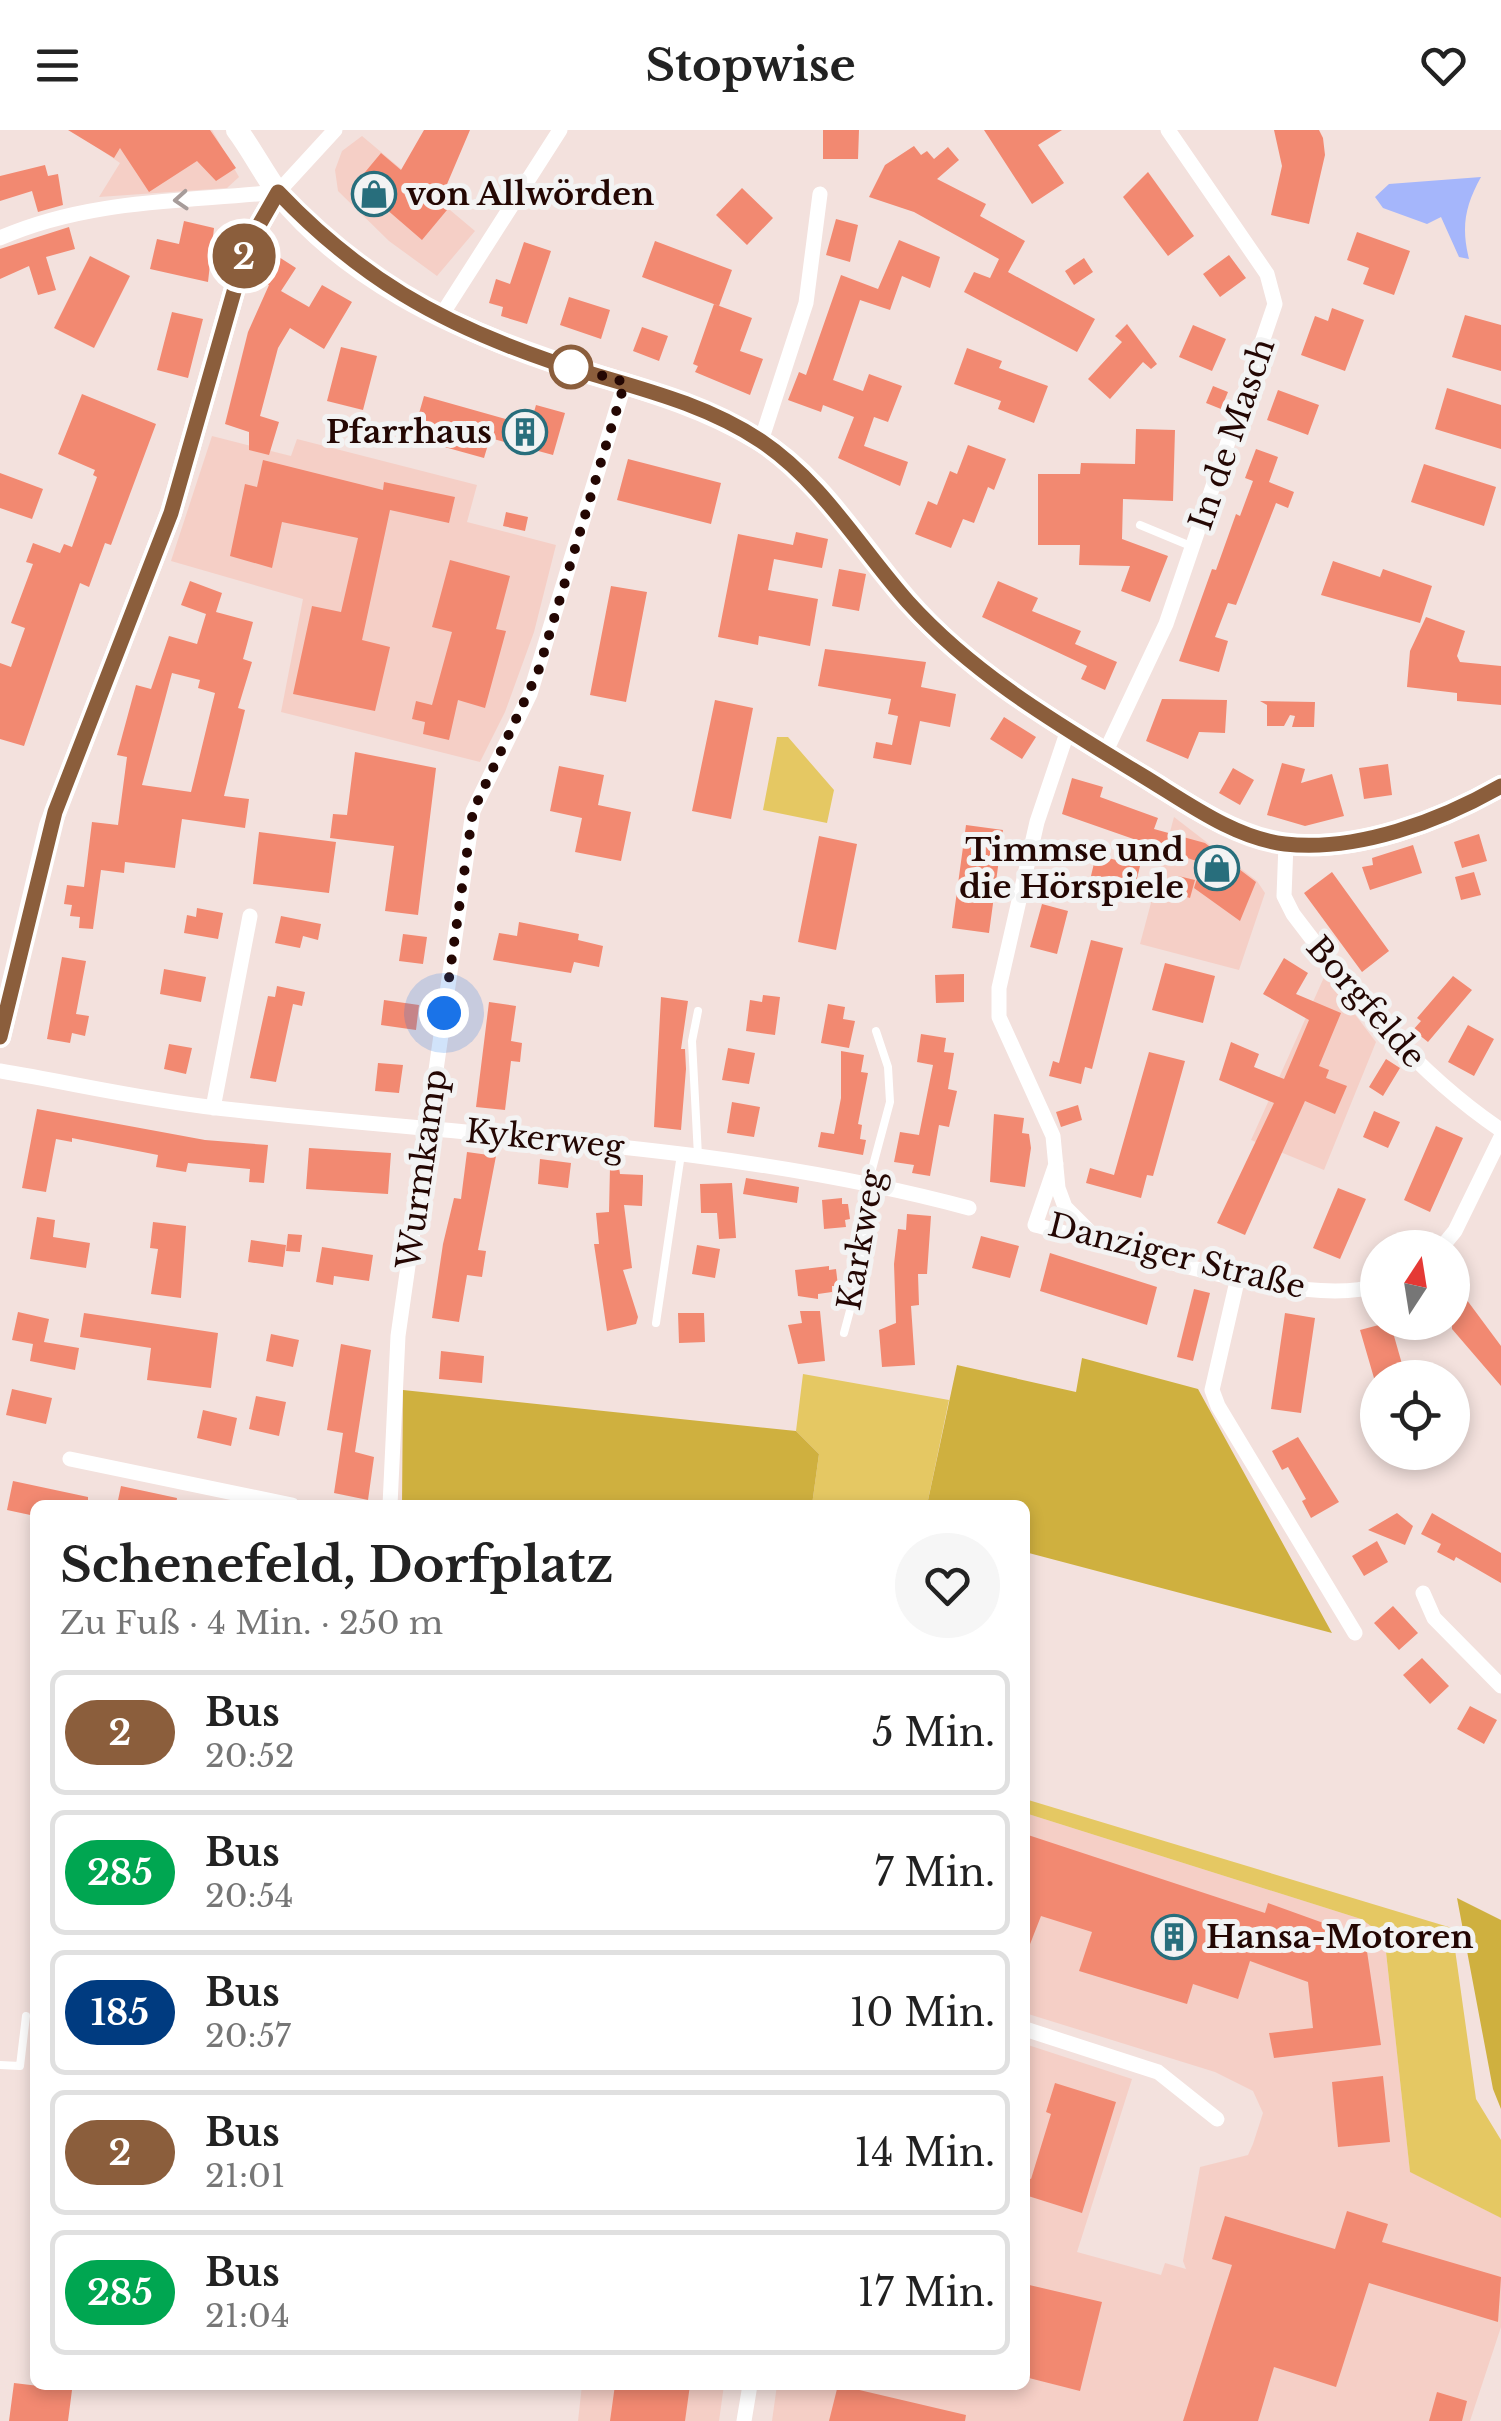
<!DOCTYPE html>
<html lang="de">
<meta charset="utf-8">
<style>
:root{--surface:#fff;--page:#f6f6f6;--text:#222;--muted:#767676;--line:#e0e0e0}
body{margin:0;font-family:"Libre Baskerville",serif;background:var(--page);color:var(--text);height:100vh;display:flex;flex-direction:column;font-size:38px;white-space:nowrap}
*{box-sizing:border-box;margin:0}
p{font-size:32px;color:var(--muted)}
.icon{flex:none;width:55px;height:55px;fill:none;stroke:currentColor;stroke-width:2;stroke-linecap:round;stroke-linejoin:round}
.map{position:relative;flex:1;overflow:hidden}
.details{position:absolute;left:30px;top:1370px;width:1000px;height:890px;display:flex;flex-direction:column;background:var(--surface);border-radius:15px;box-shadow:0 5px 15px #0003}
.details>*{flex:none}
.badge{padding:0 20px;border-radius:32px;font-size:35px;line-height:65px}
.needle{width:65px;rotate:12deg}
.fabs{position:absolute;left:1360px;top:1100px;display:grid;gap:20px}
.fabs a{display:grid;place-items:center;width:110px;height:110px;border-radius:50%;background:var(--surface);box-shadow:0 5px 15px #0003;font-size:50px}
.you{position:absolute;width:50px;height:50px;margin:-25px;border:8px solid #fff;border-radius:50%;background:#1a73e8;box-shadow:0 0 0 15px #1a73e833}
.map>.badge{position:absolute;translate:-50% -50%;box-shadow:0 0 0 5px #fff}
.round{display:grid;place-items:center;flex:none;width:105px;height:105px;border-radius:52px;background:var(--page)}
.summary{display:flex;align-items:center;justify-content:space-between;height:170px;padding:0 30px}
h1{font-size:48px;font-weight:800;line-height:75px}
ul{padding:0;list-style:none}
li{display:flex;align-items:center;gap:30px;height:125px;margin:0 20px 15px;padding:0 10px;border:5px solid var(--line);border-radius:15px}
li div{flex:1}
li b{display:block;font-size:38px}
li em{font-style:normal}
li .badge{min-width:110px;font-weight:700;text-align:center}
header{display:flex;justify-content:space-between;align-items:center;height:130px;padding:0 30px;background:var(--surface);font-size:45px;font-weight:800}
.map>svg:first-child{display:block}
.built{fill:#f5cfc6}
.green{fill:#e5c863}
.forest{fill:#cfb03f}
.water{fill:#a5b6fb}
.building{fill:#f28971;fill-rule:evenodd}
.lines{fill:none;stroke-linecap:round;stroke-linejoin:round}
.lane{stroke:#fff;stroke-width:8}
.street{stroke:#fff;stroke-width:15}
.secondary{stroke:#fff;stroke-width:22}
.oneway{stroke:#a79c9a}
.line-casing{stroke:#fff;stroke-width:22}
.line{stroke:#8b5e3c;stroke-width:15}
.walk{stroke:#240703;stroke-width:10;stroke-dasharray:0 18}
.stop-dot{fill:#fff;stroke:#8b5e3c;stroke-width:5}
.labels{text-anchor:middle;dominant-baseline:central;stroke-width:10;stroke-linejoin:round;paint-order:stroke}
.poi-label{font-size:32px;font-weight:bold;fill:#240703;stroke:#f3f3f3;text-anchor:start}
.street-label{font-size:32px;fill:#240703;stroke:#f3f3f3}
</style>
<header><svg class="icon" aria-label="menu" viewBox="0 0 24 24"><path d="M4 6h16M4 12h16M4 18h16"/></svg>Stopwise<svg class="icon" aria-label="heart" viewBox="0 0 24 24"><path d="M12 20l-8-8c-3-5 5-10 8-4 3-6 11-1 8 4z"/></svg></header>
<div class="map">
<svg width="1501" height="2291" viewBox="0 0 1501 2291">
<rect width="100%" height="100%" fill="#f3e1dd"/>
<path class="built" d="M72,0H212L239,47L227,58L99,67L120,33Z
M362,6L475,101L437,146L389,111L338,61L335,40L342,21Z
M212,306L291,326L297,309L477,355L467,392L556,415L534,502L505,582L480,632L281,582L303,469L171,431Z
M1174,687L1257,751L1265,763L1239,840L1140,814Z
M1325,845L1376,912L1324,1040L1251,1010Z
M1025,1683L1361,1789L1378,1801L1386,1822L1410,2041L1501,2088V2197L1470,2291H772L777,2255H1025V1914L1132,1949L1077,2122L1161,2145L1165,2133L1186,2139L1183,2131L1200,2037L1248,2025L1253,2014L1263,1983L1253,1961L1215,1942L1025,1883Z
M582,2255H724L719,2291H578Z"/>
<path class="green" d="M777,607H788L834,660L827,693L763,680Z
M803,1244L949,1270L927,1375H812L819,1324L796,1301Z
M1025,1669L1452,1798L1476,1969L1501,2010V2088L1410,2042L1386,1822L1378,1801L1361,1789L1025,1683Z"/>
<path class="forest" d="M1082,1228L1198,1259L1332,1503L1025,1422V1375H927L957,1235L1076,1262Z
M403,1260L796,1301L819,1324L812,1375H402Z
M1457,1768L1501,1790V1979L1493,1959Z"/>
<path class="water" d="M1481,47C1465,76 1461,97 1469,129L1459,127L1441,87L1427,94L1383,78L1375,67L1389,54Z"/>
<path class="building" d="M68,0H210L236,38L216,51L197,31L149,62L120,18L114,28Z
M424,0H470L439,73L447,80L422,110L356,53L381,23L401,40Z
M823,0H859L858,29H823Z
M984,0H1062L1038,15L1064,53L1032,74Z
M1274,0H1319L1323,8L1325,25L1309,94L1271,85L1282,36Z
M914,16L921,25L927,21L934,29L948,17L959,30L937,49L986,74L980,86L1025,111L1008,142L1095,189L1077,222L964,162L974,142L990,148L999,129L914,82L869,67L885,35Z
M45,35L48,46L58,44L63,75L38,82L32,61L0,71V46Z
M1148,42L1194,106L1168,126L1123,67Z
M742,58L773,88L747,115L716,85Z
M836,89L858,95L850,132L826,125Z
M184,91L214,98L208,152L150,139L157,109L179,114Z
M69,97L75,119L46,127L56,160L38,165L29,136L0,149V119Z
M1357,102L1410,121L1394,165L1363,154L1369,138L1347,130Z
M899,110L940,127L930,158L902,146L890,180L860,170L833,250L863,261L869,244L902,256L888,292L874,287L864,316L908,332L900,356L838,328L854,287L823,275L821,282L788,270L799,242L806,245L841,145L878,159Z
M655,111L732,140L719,176L642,147Z
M524,112L551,121L527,194L501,186L503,177L489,173L496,149L510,154Z
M268,120L296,138L281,161L309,177L322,155L352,172L324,219L290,198L278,218L260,286L279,292L269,325L249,320V302L225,294L248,202L269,155L254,146Z
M1229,125L1246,148L1220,167L1203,144Z
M90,126L130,146L94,218L54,198Z
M1084,128L1093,142L1074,155L1065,141Z
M569,167L610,180L601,209L560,195Z
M714,174L752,188L740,221L763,229L750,265L695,242L698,236L693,234Z
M1332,178L1364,190L1345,241L1301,225L1315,186L1328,191Z
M172,182L203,189L188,248L157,240Z
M1465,185L1501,195V241L1452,227Z
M1127,194L1157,234L1151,239L1143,232L1110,269L1088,249L1122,212L1115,206Z
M1193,195L1226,209L1212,241L1179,227Z
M642,197L668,206L659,231L633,221Z
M341,217L377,226L363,280L327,271Z
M967,218L1002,231L999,238L1048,256L1034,293L998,279L1001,271L954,254Z
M1213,256L1228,262L1221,279L1206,273Z
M1447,258L1501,275V319L1435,299Z
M1278,260L1319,275L1308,305L1267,290Z
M82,264L156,294L111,415L105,413L89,457L80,453L24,616L0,609V533L11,537L25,498L11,493L33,434L26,432L33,413L60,423L64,414L72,417L97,347L93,345L95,340L58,324Z
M424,266L530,296L536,275L565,283L553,325L490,308L484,328L412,308Z
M1136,299L1175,300L1173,371L1123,369L1122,409L1168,426L1150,472L1121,461L1130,436L1079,435L1080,415H1038V344H1080L1081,333L1135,334Z
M968,315L1006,329L994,360L988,357L974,393L963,389L951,418L915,404L928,371L937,375L950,341L957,344Z
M1256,319L1278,327L1269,352L1294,362L1288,378L1276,373L1236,475L1228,473L1215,507L1228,511L1219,542L1179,531L1212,439L1216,440L1236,384L1240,386L1253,351L1245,348Z
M628,329L721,353L711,394L617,370Z
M263,330L383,360L384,352L455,367L449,393L390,380L362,510L390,517L375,581L293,564L312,476L341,482L358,408L282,392L272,438L230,426L245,354L257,357Z
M1424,334L1496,357L1484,396L1411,372Z
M0,343L43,359L32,389L0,378Z
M506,382L528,387L525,401L503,396Z
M796,402L828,409L822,438L774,429L768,460L818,469L810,516L759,506L758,515L718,507L738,404L793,415Z
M450,430L510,446L496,499L506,501L485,578L458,570L449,610L423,604L425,592L412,589L416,571L432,575L452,502L432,497Z
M1333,431L1380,447L1383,439L1432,456L1420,493L1321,465Z
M839,439L866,444L859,481L832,476Z
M190,451L222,463L216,482L253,492L243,529L252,532L238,578L245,580L224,666L249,669L245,698L182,689L175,738L125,732L124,743L101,740L93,799L79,798L80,787L70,786L72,775L64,774L67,755L84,757L92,692L118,695L127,627L117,625L136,555L151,559L169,506L197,514L206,484L181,475ZM172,543L200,550L198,558L215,563L191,662L142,655Z
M998,451L1038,468L1032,481L1081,501L1075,514L1117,532L1105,560L1081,549L1087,536L982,487Z
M611,456L647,462L626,572L590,565Z
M1426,487L1465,501L1457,526L1460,532L1501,536V575L1457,571V563L1407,557L1410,521Z
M825,519L926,532L921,557L956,564L950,597L920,591L911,635L873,628L876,612L892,615L898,586L888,584L891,569L818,556Z
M1162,569L1227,570L1225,603L1199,602L1188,629L1146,611Z
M715,570L753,578L731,689L692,681Z
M1260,571L1315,572L1314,597H1292L1295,586L1290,585L1284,596H1267V575Z
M1004,587L1036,607L1022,629L990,609Z
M355,622L436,638L418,785L385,781L394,716L330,708L333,684L347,685Z
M1282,633L1305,639L1301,653L1332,644L1344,686L1305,696L1267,685Z
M1388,634L1392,665L1364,669L1359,638Z
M559,636L604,645L598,675L631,682L621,731L575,722L582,688L550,681Z
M1233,638L1254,650L1240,675L1219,663Z
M1072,648L1103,657L1100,667L1158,688L1154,699L1205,713L1256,752L1240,791L1194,758L1202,733L1062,684Z
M966,695L1003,700L989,803L952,798Z
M259,702L336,712L329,763L253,754Z
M1479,704L1487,731L1462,738L1454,712Z
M819,706L857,714L836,820L798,812Z
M1413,715L1422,743L1370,760L1362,737L1373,735L1372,728Z
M1096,725L1140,736L1134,761L1090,750Z
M1332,742L1389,821L1362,842L1304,763Z
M1474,742L1481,765L1461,770L1455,747Z
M1178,746L1195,750L1190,768L1173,763Z
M1042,774L1068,781L1057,824L1030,817Z
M197,778L223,783L218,809L184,803L187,785L196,787Z
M281,786L321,794L318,810L303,806L300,818L275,813Z
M519,792L579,804L578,810L603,816L599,837L574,832L571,843L493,830L499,803L517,806Z
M403,804L427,807L423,834L399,831Z
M1091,810L1123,818L1092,939L1085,937L1081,954L1049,946L1053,931L1059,933Z
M62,827L86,831L76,884L89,886L85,906L72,903L70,913L47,909Z
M1284,828L1308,843L1296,864L1341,883L1319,936L1329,940L1326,948L1347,956L1335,984L1305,971L1245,1105L1217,1093L1274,973L1219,950L1231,912L1259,924L1254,937L1284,949L1309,890L1263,864Z
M1165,833L1215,846L1203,893L1152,880Z
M164,839L206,847L201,872L160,864Z
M964,844V872L936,873L935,845Z
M1453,846L1472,860L1428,912L1413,900L1421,891L1417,888Z
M277,856L305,862L302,876L293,874L276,952L250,948L268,866L275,867Z
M763,865L780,867L775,905L746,901L750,870L762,872Z
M661,867L688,871L681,919H685L686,939L681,1000L654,997Z
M384,870L419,875L416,900L381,895Z
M489,872L516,876L511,911L522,913L520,932L511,931L505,980L476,977Z
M828,874L845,877L843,889L855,891L849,918L821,913Z
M1468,895L1494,909L1474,946L1448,932Z
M921,904L946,908L944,922L954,923L948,959L957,961L949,997L939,995L930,1046L912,1043L914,1035L894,1032L900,1002L919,1005L933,935L917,932Z
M169,914L192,918L186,944L164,939Z
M728,918L755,923L749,954L722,950Z
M841,921L864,925L861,942L868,943L858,994L862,995L860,1009L866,1010L863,1025L818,1017L821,1002L834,1004L841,968Z
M1149,922L1185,931L1153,1046L1147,1045L1141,1068L1086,1053L1090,1038L1114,1045Z
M1386,929L1400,938L1383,966L1369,957Z
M378,933L403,935L399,963L375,961Z
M732,972L760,977L754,1007L727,1003Z
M1078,975L1082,990L1061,997L1056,982Z
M37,979L205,1010L268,1015L264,1053L249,1052L250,1039L188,1033L186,1042L156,1037L158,1025L72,1008V1012L56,1009L46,1062L22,1058Z
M1374,981L1400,992L1388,1018L1363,1007Z
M994,984L1024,988L1022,1003L1029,1004L1031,1018L1025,1057L990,1052Z
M1436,996L1463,1008L1430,1082L1404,1070Z
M309,1018L391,1023L388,1064L306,1059Z
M467,1022L496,1026L478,1120L486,1121L482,1147L467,1145L459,1192L432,1188L443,1114L454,1068L461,1069Z
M540,1029L571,1033L568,1058L538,1054Z
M610,1037H619L620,1044L643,1045V1051L642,1076L624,1075L632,1138L623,1140L638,1187L636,1194L607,1201L594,1114H599L596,1083L609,1082Z
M746,1048L799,1057L797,1073L743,1064Z
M732,1053L736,1108L719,1109L717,1083H701L700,1054Z
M1338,1058L1366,1069L1340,1129L1313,1118Z
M842,1068V1074H848L850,1089L845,1090L846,1097L824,1099L822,1070Z
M907,1084L931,1086L927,1144H918L919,1175L911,1176L915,1235L882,1237L879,1200L896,1193L894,1134L898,1099L906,1100Z
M37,1087L55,1090L53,1107L90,1113L86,1138L30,1129Z
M153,1092L186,1096L181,1168L151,1164L158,1119L150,1118Z
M288,1104L302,1105L300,1122L286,1121Z
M981,1106L1019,1116L1010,1148L972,1138Z
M251,1110L286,1115L283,1137L248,1132Z
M697,1115L720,1119L715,1148L692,1144Z
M322,1117L373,1125L369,1151L334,1146L333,1155L316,1152Z
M1050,1123L1157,1157L1147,1195L1040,1161Z
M829,1136V1140L836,1139L838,1156H832V1162L818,1164V1169L798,1166L795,1140Z
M1452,1150L1501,1216V1256L1452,1199Z
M1194,1159L1210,1163L1193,1231L1177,1227Z
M800,1181H820L825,1231L798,1234L788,1195L802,1193Z
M18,1182L49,1189L44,1212L79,1218L75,1240L30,1231L33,1214L12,1210Z
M84,1183L218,1203L211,1258L147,1250L151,1218L80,1207Z
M678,1183H704L705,1212L679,1213Z
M1285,1183L1315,1188L1301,1283L1271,1279Z
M1390,1192L1406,1248H1374L1360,1200Z
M271,1204L299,1210L293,1237L266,1231Z
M341,1214L371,1220L355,1322L374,1327L368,1370L334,1363L343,1303L327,1300Z
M441,1221L484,1226L482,1253L439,1249Z
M12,1259L52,1268L46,1294L6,1285Z
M256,1266L286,1272L279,1306L249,1299Z
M203,1280L237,1288L231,1316L197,1308Z
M1298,1307L1339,1372L1311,1388L1302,1371L1306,1369L1288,1337L1282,1340L1272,1321Z
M13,1351L88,1367V1375H35V1386L7,1380Z
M121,1356L177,1368L176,1375H117Z
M1397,1383L1413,1396L1405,1415L1368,1400Z
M1432,1383L1501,1423V1453L1456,1427L1454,1431L1437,1422L1441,1414L1421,1404Z
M1377,1411L1388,1432L1364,1446L1352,1426Z
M1393,1476L1418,1503L1399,1520L1374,1493Z
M1422,1528L1449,1556L1430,1574L1403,1545Z
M1470,1576L1497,1590L1484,1614L1457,1599Z
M1025,1704L1265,1783L1268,1773L1365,1808L1381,1915L1274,1928L1269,1903L1313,1898L1308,1852L1250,1831L1238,1869L1193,1854L1187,1874L1079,1841L1092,1802L1041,1786L1025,1827Z
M1383,1946L1390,2012L1338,2017L1332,1952Z
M1055,1953L1116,1972L1082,2083L1025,2065V2047L1031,2049L1051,1984L1046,1982Z
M1347,2081L1388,2094L1382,2112L1501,2147L1498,2192L1369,2153L1336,2257L1274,2237L1258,2291H1183L1232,2135L1212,2129L1225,2086L1335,2119Z
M1025,2154L1102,2172L1080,2261L1025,2247Z
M14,2253L72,2260L68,2291H9Z
M615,2255H690L685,2291H610Z
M838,2255L966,2285L965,2291H829Z
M1437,2262L1467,2271L1462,2291H1429Z"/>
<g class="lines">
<path class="lane" d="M1140,395L1193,417
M698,1026L692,911L698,881
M656,1193L681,1024
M844,1203L863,1132L864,1069L890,972L888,937L876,901
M0,1935L20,1936L26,1886"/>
<path class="street" d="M0,108C89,69 183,72 278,62L335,0
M441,186L560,0
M761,311L806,173L820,64
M1068,600L1037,692L999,858V887L1053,1006L1058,1058L1065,1077L1099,1111
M1105,623L1166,494L1275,174L1267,144L1168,0
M1286,714L1284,766L1293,784C1355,866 1415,942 1501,1000
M0,941C72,953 144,970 217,978C469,1007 723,1012 969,1078
M213,978L250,786
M1056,1034L1035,1095C1115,1115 1306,1181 1378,1155
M1441,1118L1455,1101L1501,1007
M1238,1147L1212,1260L1218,1276L1355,1503
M70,1329L292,1375
M390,1375L398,1206L473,681L530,564L625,252
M1423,1463L1434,1488L1501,1556
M1025,1899L1158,1942L1217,1989
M744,2291L750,2255"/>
<path class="secondary" d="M237,0C252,20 264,44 279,64C347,147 449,196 549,230C621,254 691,269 756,308C820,346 859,415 907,470C972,545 1055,592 1138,643C1182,670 1230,705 1282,713C1355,724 1439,691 1501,656
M0,907L50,696L171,383L247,116L278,62"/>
</g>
<defs><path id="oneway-chevron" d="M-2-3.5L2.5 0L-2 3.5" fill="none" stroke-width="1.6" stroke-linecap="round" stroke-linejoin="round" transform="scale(2.5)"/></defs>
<use class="oneway" href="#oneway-chevron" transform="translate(181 70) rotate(176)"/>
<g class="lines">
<defs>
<path id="line" d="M0,907L55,682L171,383L247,116L278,62C359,147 439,193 550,231C622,255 696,268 761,311C822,352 860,418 908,472C975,546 1058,594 1143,646C1186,672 1234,708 1285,714C1357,722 1440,691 1501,656"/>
</defs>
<use href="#line" class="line-casing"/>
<use href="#line" class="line"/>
<path class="walk" d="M444,883L473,681L538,542L625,252L571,237"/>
</g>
<defs>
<symbol id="shop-ring" viewBox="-11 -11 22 22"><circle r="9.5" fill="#f3f3f3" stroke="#286e7c" stroke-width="1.5"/><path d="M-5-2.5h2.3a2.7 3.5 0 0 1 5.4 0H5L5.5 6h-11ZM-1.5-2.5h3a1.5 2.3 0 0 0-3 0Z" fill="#286e7c"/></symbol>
<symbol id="building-ring" viewBox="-11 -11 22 22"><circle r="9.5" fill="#f3f3f3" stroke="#286e7c" stroke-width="1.5"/><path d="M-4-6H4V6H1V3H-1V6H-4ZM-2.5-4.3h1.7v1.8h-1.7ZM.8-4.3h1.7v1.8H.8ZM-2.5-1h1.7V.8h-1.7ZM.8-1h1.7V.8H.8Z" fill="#286e7c"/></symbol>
</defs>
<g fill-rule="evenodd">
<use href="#shop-ring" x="349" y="39" width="50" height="50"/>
<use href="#building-ring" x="500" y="277" width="50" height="50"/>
<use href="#shop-ring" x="1192" y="713" width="50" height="50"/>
<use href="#building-ring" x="1149" y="1782" width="50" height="50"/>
</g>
<circle class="stop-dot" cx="571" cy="237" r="20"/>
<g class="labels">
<g class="poi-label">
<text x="406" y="64">von Allwörden</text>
<text x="492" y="302" text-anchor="end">Pfarrhaus</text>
<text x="1184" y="720" text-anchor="end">Timmse und<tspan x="1184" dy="37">die Hörspiele</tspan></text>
<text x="1206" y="1807">Hansa-Motoren</text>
</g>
<g class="street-label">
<text transform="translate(1232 304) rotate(-71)">In de Masch</text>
<text transform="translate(1366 872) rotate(49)">Borgfelde</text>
<text transform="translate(545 1009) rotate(6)">Kykerweg</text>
<text transform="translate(422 1039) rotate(-82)">Wurmkamp</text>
<text transform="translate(861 1110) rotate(-80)">Karkweg</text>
<text transform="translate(1177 1126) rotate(14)">Danziger Straße</text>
</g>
</g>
</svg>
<div class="fabs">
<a><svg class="needle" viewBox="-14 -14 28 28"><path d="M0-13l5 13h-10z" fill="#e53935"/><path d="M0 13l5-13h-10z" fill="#767676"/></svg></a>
<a><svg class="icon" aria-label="locate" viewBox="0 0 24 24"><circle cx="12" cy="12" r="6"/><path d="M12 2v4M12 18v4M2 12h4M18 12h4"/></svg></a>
</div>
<div class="you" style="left:444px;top:883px"></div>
<b class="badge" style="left:244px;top:126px;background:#8b5e3c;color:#fff">2</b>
<section class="details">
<div class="summary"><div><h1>Schenefeld, Dorfplatz</h1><p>Zu Fuß · 4 Min. · 250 m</p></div><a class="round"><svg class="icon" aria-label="heart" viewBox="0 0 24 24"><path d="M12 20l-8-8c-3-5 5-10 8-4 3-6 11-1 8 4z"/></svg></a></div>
<ul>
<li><span class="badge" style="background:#8b5e3c;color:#fff">2</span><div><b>Bus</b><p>20:52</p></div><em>5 Min.</em></li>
<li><span class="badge" style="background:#00a651;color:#fff">285</span><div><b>Bus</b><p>20:54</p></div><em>7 Min.</em></li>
<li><span class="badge" style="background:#003b80;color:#fff">185</span><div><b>Bus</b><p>20:57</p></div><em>10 Min.</em></li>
<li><span class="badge" style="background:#8b5e3c;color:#fff">2</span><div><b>Bus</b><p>21:01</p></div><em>14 Min.</em></li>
<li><span class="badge" style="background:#00a651;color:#fff">285</span><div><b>Bus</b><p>21:04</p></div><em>17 Min.</em></li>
</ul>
</section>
</div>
